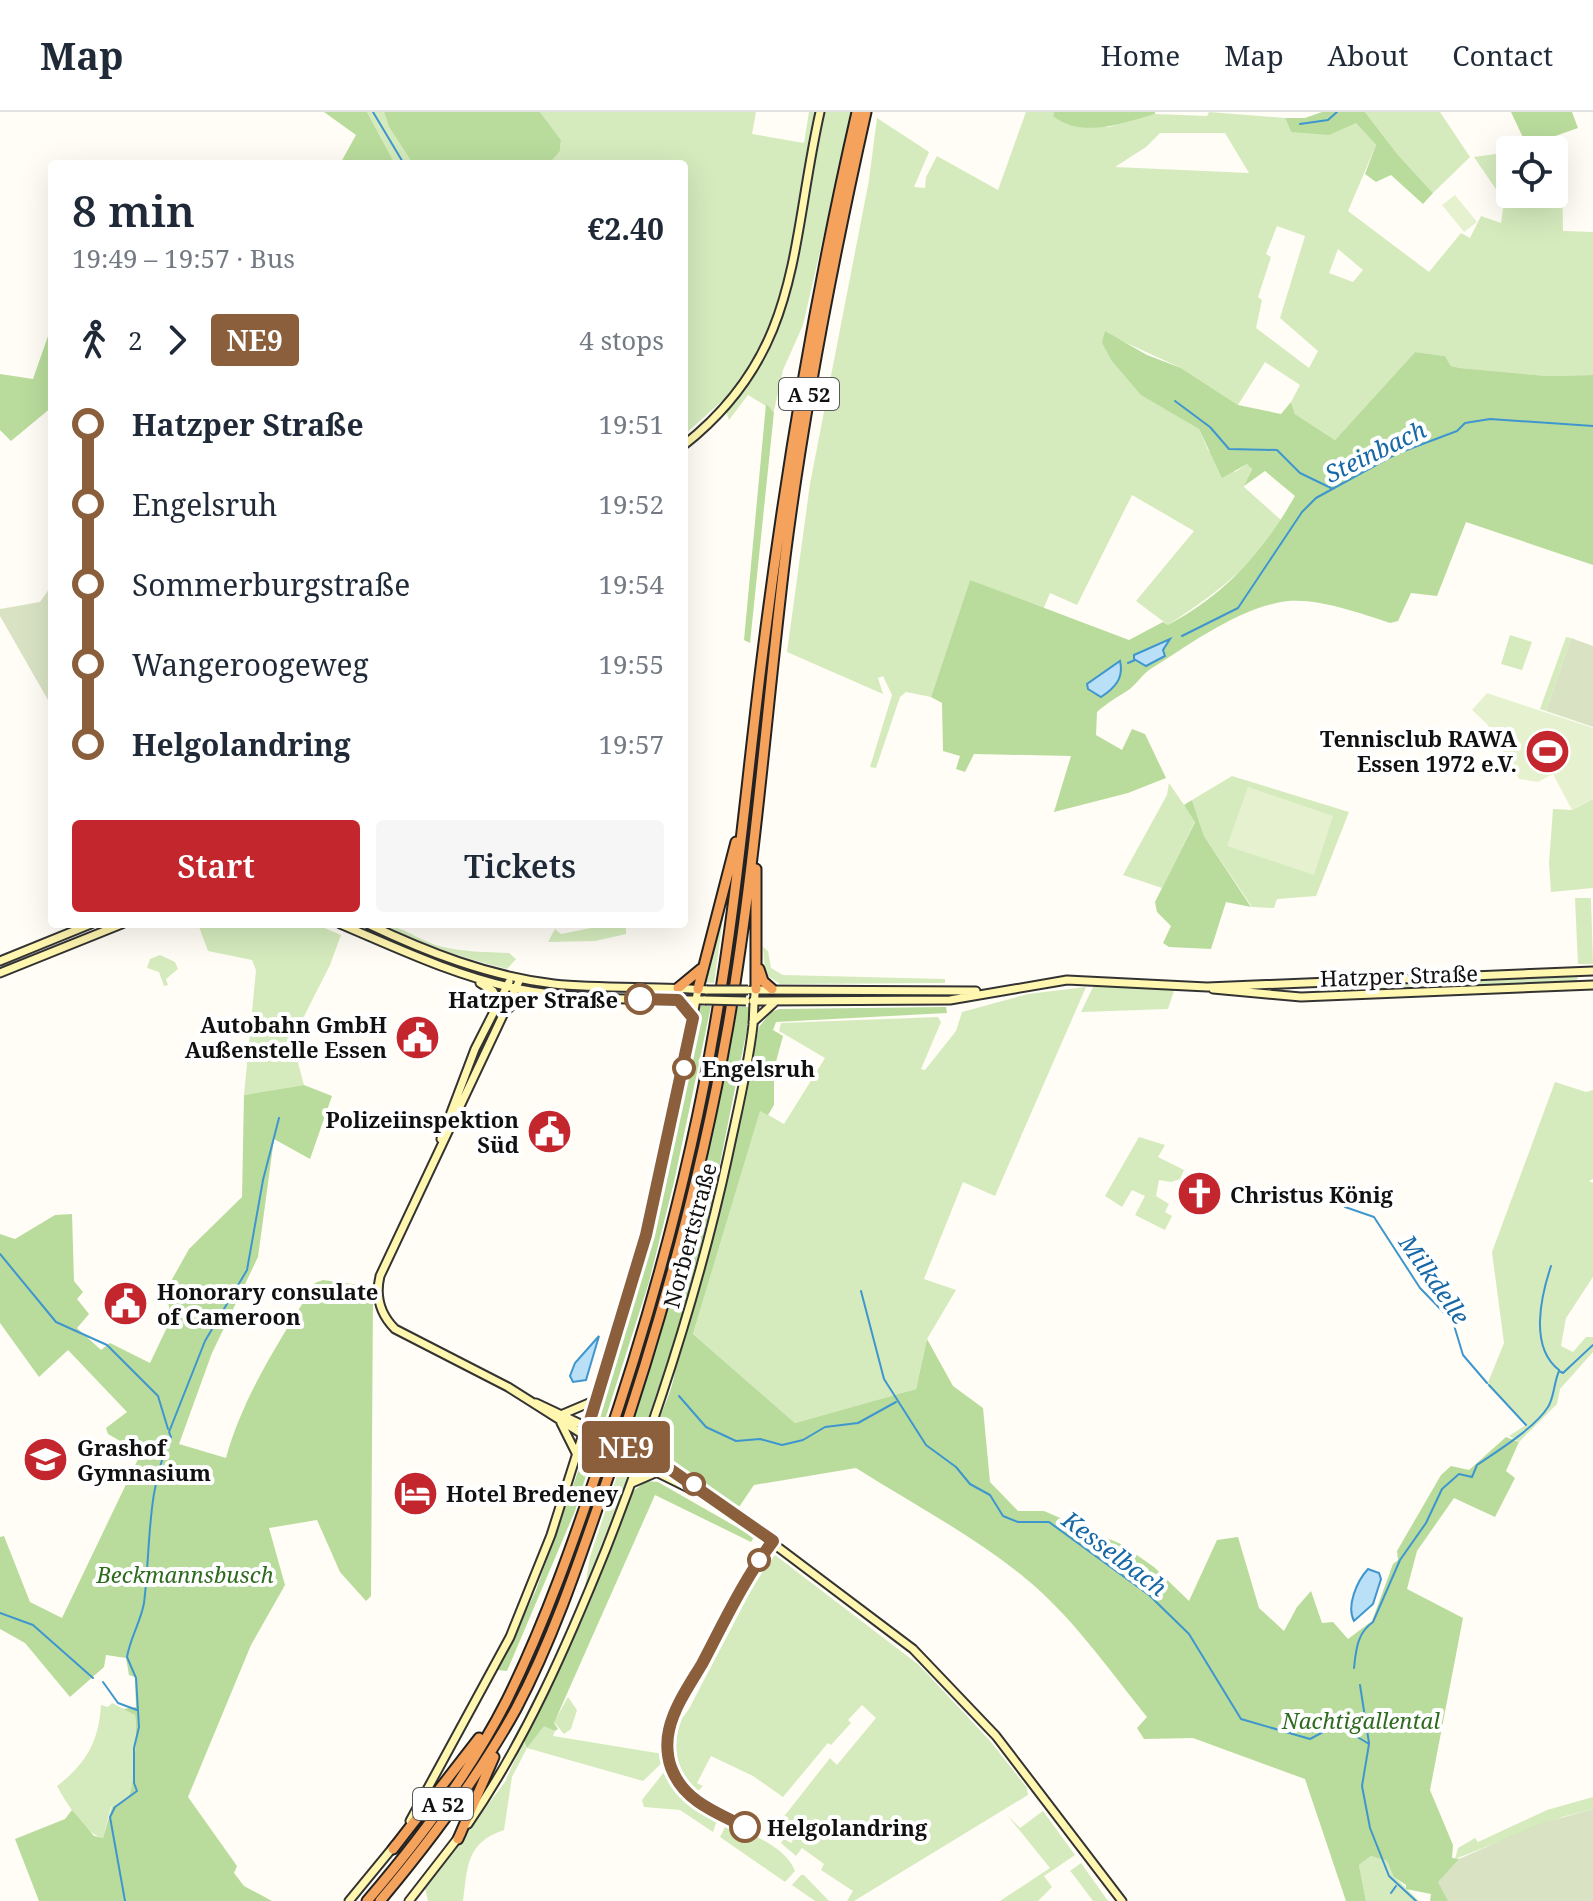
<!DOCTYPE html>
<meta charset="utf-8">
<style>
:root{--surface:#fff;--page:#f6f6f7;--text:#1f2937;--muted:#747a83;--line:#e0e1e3;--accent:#c4262e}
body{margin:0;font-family:"Noto Serif",serif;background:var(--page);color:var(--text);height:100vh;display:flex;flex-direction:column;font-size:30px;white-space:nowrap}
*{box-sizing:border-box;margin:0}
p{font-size:26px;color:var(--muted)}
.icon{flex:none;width:44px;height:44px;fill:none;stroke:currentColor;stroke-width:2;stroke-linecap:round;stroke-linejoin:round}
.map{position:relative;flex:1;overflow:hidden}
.panel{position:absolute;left:48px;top:48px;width:640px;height:768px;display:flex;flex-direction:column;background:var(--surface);border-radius:8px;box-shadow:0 8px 32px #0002}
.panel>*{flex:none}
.badge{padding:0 16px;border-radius:6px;font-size:28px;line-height:52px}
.controls{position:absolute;left:1496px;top:24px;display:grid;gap:16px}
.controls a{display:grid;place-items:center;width:72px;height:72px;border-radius:8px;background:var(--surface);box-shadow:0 8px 32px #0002;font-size:40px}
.map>.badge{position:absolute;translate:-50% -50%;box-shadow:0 0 0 4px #fff}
.legs{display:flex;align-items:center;gap:12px;height:88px;padding:0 24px;font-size:26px}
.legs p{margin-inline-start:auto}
.summary{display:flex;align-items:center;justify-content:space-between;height:136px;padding:0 24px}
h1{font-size:44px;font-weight:600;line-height:60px}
.button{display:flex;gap:16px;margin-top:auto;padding:16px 24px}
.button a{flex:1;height:92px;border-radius:8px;background:var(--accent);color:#fff;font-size:32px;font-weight:600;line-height:92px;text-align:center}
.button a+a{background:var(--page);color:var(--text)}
ul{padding:0 24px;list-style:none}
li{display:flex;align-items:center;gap:28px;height:80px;font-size:30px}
li i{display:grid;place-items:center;width:12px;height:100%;margin:0 10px;background:currentColor}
li i::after{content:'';width:20px;height:20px;margin:-10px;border:6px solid;border-radius:50%;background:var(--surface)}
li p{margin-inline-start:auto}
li:first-child i{background:linear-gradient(#0000 50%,currentColor 0)}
li:last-child i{background:linear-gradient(currentColor 50%,#0000 0)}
header{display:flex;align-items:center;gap:48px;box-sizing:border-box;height:112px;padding:0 40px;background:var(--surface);border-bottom:2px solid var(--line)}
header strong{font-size:38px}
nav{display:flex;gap:44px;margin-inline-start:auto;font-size:28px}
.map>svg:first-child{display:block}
.green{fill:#d5ebbd;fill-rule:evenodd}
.forest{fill:#b9dc9c}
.cemetery{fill:#d9e3c4}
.pitch{fill:#e6f2cf}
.water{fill:#b9e0f7;stroke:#3f96cf;stroke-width:2}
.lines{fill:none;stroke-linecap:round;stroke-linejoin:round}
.stream{stroke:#3f96cf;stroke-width:2}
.secondary-casing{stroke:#333;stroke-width:11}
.highway-casing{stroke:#222;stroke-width:13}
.secondary{stroke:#fff6b0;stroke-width:7}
.highway{stroke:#f5a25d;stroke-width:9}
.secondary-bridge-casing{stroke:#333;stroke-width:11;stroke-linecap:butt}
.secondary-bridge{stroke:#fff6b0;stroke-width:7}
.line-1-casing{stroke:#fff;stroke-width:18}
.line-1{stroke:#8b5e3c;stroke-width:12}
.stop-1-dot{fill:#fff;stroke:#8b5e3c;stroke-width:4}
.labels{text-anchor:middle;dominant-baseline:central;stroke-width:8;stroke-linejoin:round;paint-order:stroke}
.shield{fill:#fff;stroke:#585858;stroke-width:2}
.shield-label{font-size:20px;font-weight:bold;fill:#111}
.poi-label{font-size:22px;font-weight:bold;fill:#111;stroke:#fff;text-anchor:start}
.street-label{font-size:22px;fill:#111;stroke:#fff}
.stop-label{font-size:22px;font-weight:bold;fill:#111;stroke:#fff;text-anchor:start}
.park-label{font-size:22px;font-style:italic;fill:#2f6b1f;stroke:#fff}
.water-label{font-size:24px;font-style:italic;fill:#1768a6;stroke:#fff}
</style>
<header>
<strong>Map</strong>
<nav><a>Home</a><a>Map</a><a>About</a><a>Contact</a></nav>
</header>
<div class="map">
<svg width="1593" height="1789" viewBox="0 0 1593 1789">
<rect width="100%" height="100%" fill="#fffdf5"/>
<path class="green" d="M367,0H384L389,15L413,52H395Z
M540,0H756L752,22L804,31L809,0H852L803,213L783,258L774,299L748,283L729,308L722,289L684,323V52H549L560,39L561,28Z
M1026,0H1054L1053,4L1109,15L1155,2L1207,4L1209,0L1285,6L1291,20L1356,11L1376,33L1348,99L1429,160L1461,121L1470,126L1481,104L1501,111L1504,89L1474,45L1510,40V82H1554V57L1562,61L1563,119L1593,120V263L1547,264L1460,256L1451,254L1445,244L1415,240L1335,328L1295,302L1291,290L1300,273L1265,250L1238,293L1181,256L1120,228L1102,231L1139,280L1199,317L1208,338L1235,360L1247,352L1252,356L1244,375L1281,408C1255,454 1212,484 1168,513L1136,489L1194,419L1132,383L1077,493L1050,481L1043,498L970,468L931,585L906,580L900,585L876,656L870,655L892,583L883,564L878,566L883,582L787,540L810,372L869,68L877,6L929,40L914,75L925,76L926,65L937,44L998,78ZM1160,21H1225L1249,61L1115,55L1146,35ZM1277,114L1305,124L1280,206L1318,239L1309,256L1256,216L1262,188L1258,185L1271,145L1266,142ZM1338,137L1363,158L1353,170L1329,161Z
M1365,0H1440L1470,45L1433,81L1398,43Z
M1510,523L1532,530L1522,558L1501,552Z
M1566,525L1571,526L1546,599L1540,597Z
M1232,664L1349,700L1316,784L1277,787L1274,796L1252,795L1204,724L1192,688Z
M1169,671L1195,709L1162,776L1123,763L1167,683Z
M1593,687V776L1551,780L1549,751L1553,697L1572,698Z
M727,778L714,871L702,870Z
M1575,786H1591L1593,852H1578Z
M198,812H315L341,823L330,853L292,928L304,973L244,983L256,858L252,848L208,839Z
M380,812C399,812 418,828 439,834C462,840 486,840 509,841L516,847L507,857C463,846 421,832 380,812Z
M611,812H626V822L595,829L548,830L555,817L561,822Z
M763,835L768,839L771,856L783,863L945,867V871L780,872L765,862Z
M160,843L175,850L178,857L166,867L168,873L164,874L159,860L147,856L150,847Z
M1578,862L1577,871L1321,882L1328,873Z
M1115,874L1175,876L1168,897L1081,900L1093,875Z
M1086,875L995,1084L963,1070L924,1167L956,1178L927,1227L916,1277L795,1311L693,1222L760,998L784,1012L825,946L779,919L781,911L938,905L941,910L921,957L925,958L956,919L962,900L1028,882Z
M1555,970L1586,980L1593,978V1067L1589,1069L1593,1071V1165L1566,1206L1561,1234L1573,1240L1586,1225H1593V1240L1560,1277L1557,1292L1519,1330L1509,1324L1526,1313L1487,1273L1504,1231L1492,1140Z
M1139,1025L1165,1033L1158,1045L1184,1058L1180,1067L1171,1070L1159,1068L1156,1084L1169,1092L1165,1100L1172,1104L1165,1118L1135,1103L1145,1084L1132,1078L1122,1095L1105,1084Z
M621,1352L631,1357L627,1371L585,1475L590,1445Z
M775,1443L919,1553L991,1630L1027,1676L1028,1683L854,1789H847L853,1779L821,1758L824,1752L802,1736L796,1744L781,1731L784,1727L791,1731L796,1723L781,1712L778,1717L783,1720L777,1728L771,1721L830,1646L837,1653L876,1606L862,1593L848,1608L851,1611L831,1633L828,1631L783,1685L753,1664L711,1644L697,1671L703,1674L696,1681C682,1668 669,1647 672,1626C675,1611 684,1606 690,1595C709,1558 729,1521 748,1484L747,1479Z
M568,1585L577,1598L571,1617L564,1622L554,1610Z
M112,1591L135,1603C137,1614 135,1677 128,1685C124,1689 116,1692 111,1695L103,1726C87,1724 65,1689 57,1674C86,1652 99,1629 101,1593L108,1595Z
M544,1613L555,1619L553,1624L663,1642L664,1649L643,1669L527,1636L512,1665L504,1718C466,1731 468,1753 463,1789H428L425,1776L505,1670L523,1630L527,1636Z
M664,1660L669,1661L689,1689L718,1706L713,1720L680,1698L644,1695L642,1688Z
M1593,1685V1697L1562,1705L1455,1747L1458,1736L1475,1726L1478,1730L1547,1698Z
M1043,1699L1075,1743L1044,1764L1052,1775L1038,1789H1000L1050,1756L1007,1703L1020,1716Z
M731,1712C752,1723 786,1735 795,1759L785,1770L720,1725L726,1713Z
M1371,1744L1387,1749L1395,1765L1419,1789H1366L1359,1753Z
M1081,1751L1108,1789H1093L1072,1761L1070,1759Z
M801,1763H804L829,1789H815L792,1773Z"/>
<path class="forest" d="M324,0H367L395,52H340L356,23Z
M384,0H540L561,28L560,39L549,52H413L389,15Z
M1054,0H1155V2C1124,11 1081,27 1053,4Z
M1322,0H1365L1398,43L1433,81L1423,92L1391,63L1376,70L1365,62L1376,33L1356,11L1329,23L1291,20L1285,6H1305Z
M1511,0H1572L1578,16L1527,34Z
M1105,219L1147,243L1181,256L1238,293L1281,302L1291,290L1295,302L1335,328L1415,240L1445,244L1451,254L1460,256L1547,264L1593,263V453L1466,410L1437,484L1411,481L1398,509L1390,511C1360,501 1313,484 1281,490C1234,499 1189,533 1149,558C1141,564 1135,574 1127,579C1116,586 1107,591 1097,600L1096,623L1122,638L1132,617L1145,622L1166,666L1128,681L1054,700L1071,644L974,642L965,660L956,657L960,644L943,639L942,591L931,585L970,468L1129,528L1163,510L1168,513C1226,482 1263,440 1295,384L1265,359L1244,374L1252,357L1247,352L1222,366L1199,317L1141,283L1112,249L1102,231Z
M52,221V295L11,329L0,318V262L33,267L48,224Z
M766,292L774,300L750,531L744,528Z
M1192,688L1204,724L1251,795L1226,790L1211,837L1169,835L1163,831L1171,814L1157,800L1155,790L1195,710L1184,693Z
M698,894H711L674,1070L649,1170L603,1314L594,1310L664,1067Z
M737,895H749V907L712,1091L678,1218L639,1333L628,1328L696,1091Z
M946,895L947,901L776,910L773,918L783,924L774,957V993L768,1003L760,999L693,1222L795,1311L916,1277L927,1227L953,1274L983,1296L990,1370L1018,1399H1044L1121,1432L1154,1455L1189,1489L1217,1428L1238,1425L1259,1496L1284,1519L1297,1495L1311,1479L1322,1511L1333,1510L1348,1527L1372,1509L1393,1452L1398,1448L1397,1439L1441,1363L1451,1354L1469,1358L1506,1325L1519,1330L1506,1359L1515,1366L1495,1405L1454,1386L1417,1439L1407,1477L1463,1506L1430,1678L1453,1733L1452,1746L1460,1747L1542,1711L1516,1789H1430L1431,1782L1406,1777V1773L1394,1765L1387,1749L1371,1744L1359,1753L1366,1789H1346L1305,1667L1193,1626L1144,1627L1137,1616L1147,1605C1109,1558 1072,1504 1025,1466C974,1424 913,1392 856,1356L754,1373L739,1395C717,1380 651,1348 657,1317C661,1296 673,1280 675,1258L708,1144L759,915L771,900L779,897Z
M304,973L332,984L310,1047L274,1027L258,1145L212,1241L179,1332L226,1346C244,1281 281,1227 315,1171L323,1168L367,1174L373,1181L371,1484L366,1489L340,1460L317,1408L269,1416L285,1473L251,1533L188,1685L237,1754L234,1761L244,1774L272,1789H39L15,1727L65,1707L72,1698L94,1724L103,1726L112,1695C116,1692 124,1689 128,1685C135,1677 137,1614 135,1603L123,1597L136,1595L135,1565L129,1563L126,1546L106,1543L104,1555L70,1585L25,1531L0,1517V1425L4,1424L30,1490L62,1506L141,1341L108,1322L106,1316L127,1300L68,1238L39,1265L0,1211V1122L15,1127L55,1103L72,1102L74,1169L83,1180L77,1187L89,1202L77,1216L101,1238L110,1231L150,1251L171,1207L166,1178L189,1137L242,1085L244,983Z
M587,1334L594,1338L575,1399L507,1559L498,1558L536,1478Z
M646,1369L658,1370L754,1425L751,1430L655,1383L554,1611L558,1617L555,1619L544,1614L527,1636L524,1630L587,1497L631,1381Z"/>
<path class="cemetery" d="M52,473V595L0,504V497L40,490Z
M1571,526L1593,534V615L1546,599Z
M1593,1697V1789H1448L1438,1770L1459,1747L1542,1711Z"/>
<path class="pitch" d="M1455,83L1477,110L1464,120L1442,93Z
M1487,581L1593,616V687L1572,698L1553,662L1538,670L1519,667L1487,612L1472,598Z
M1248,675L1333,704L1314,763L1227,734Z"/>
<path class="water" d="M1170,527L1163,538L1165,544L1146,554L1134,547V543Z
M1120,549C1124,566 1115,576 1101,585L1088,577L1087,572Z
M599,1224L586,1268L573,1270L570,1264L575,1251Z
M1368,1457L1379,1461L1381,1467L1373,1492L1354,1509C1346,1494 1357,1469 1368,1457Z"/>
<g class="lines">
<path class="stream" d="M373,0L404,52
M1300,12L1328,8L1337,0
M1175,289L1210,315L1229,337L1277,338L1300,361L1333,377
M1182,524L1238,496L1302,400L1316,386L1396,342L1457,319L1465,311L1490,307L1593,314
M1128,551L1135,548
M1345,1095L1374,1105L1420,1176L1453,1210L1463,1243L1487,1271
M0,1142L56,1210L107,1233L158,1284L168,1317
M1551,1154C1541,1184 1529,1235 1559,1258
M861,1179L884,1267L926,1333L956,1355L970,1372L990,1383L1003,1404L1018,1410H1049L1149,1483L1189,1522L1241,1607L1310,1627L1325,1619
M1489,1273L1526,1313
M679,1284L706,1315L736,1329L760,1327L782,1333L803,1328L825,1315L858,1311L896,1290
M0,1501L33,1513L93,1566
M1354,1556C1356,1538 1357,1521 1373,1510L1400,1448L1426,1411L1442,1377L1459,1362L1472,1365L1477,1353C1496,1340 1535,1316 1548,1295C1554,1286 1554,1270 1559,1259L1563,1261L1593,1233
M103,1570L118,1591L137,1598
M1360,1573L1369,1631
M1335,1618H1346L1369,1632L1362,1674L1370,1716L1389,1764L1416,1789
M1391,1781L1396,1774
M125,1789L110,1705L115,1695L137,1679L134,1671V1636L139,1615L136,1566L127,1545C130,1526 141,1509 144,1491C151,1435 146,1378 171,1325L169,1320L205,1229L247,1158L263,1068L279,1006"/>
<defs>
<path id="secondary" d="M684,333C802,240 790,133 820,0
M340,812C397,836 453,863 514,876C576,889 642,887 705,888
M368,812C427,840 488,864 554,872C604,877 656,874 707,878
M0,849L91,812
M0,861L122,812
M520,867L380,1164C375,1185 380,1202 395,1217L508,1275L587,1325
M480,871L493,879L500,891
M1213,877L1301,885L1593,873
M752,878L976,879
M678,888L693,906
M753,889L950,888L1067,868L1207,875L1593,859
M507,898L521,884L533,881
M753,910L775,890
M441,1027L475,937L509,870
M536,1291L589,1316
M563,1302L596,1288
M561,1311L578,1345
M650,1323L661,1351
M633,1339L698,1375L913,1537L996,1624L1122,1789
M630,1347L707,1385
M632,1371L655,1361
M410,1709L510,1525L551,1423L646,1123L675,1000L698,877
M468,1712C526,1628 568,1531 606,1437C656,1309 699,1178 728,1044C737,1001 748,957 753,913C754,901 753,890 756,877
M349,1789L395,1733
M409,1789L461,1722"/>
<path id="highway" d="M756,757V877
M759,857L763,869L772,877
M678,876L701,857
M698,877L736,730
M458,1727L494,1645
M393,1737L479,1626
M367,1789C420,1727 470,1661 507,1588C546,1509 575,1425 603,1342C651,1202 690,1059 715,913C737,789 747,664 763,539C786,357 816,178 857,0
M380,1789C431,1728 478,1666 516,1597C557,1519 584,1434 613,1351C662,1208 702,1062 728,914C755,758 766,601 785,445C804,295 833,147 866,0"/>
</defs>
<use href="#secondary" class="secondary-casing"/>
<use href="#highway" class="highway-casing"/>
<use href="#secondary" class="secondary"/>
<use href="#highway" class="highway"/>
<defs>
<path id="secondary-bridge" d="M707,878H748
M705,888L746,889
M595,1319L633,1339
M592,1328L630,1347"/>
</defs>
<use href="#secondary-bridge" class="secondary-bridge-casing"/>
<use href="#secondary-bridge" class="secondary-bridge"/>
</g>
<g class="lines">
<defs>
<path id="line-1" d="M640,887L678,888L693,906L646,1123L588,1315L661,1351L773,1429C744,1467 724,1510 702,1552C690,1572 674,1595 669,1618C666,1631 667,1648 673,1660C686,1690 718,1701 745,1715"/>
</defs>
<use href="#line-1" class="line-1-casing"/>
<use href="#line-1" class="line-1"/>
</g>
<defs>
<symbol id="stadium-disc" viewBox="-11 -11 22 22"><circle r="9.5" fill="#c4262e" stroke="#fff"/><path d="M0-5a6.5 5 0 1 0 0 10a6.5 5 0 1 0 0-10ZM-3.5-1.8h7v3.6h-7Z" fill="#fff"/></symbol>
<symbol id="civic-disc" viewBox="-11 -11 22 22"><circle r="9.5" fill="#c4262e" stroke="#fff"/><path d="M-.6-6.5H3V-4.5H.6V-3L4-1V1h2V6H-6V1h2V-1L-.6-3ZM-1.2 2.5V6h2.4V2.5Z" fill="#fff"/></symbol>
<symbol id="church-disc" viewBox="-11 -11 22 22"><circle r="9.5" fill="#c4262e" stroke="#fff"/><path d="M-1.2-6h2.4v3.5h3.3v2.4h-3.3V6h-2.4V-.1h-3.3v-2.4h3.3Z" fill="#fff"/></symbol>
<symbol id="school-disc" viewBox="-11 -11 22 22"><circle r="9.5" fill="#c4262e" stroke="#fff"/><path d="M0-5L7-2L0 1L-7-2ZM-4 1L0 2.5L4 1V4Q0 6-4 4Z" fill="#fff"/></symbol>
<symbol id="hotel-disc" viewBox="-11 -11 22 22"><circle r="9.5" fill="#c4262e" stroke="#fff"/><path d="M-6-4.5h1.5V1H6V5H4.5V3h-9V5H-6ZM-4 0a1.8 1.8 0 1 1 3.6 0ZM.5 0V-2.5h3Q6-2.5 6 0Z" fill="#fff"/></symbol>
</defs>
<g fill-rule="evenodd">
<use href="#stadium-disc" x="1522" y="614" width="51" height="51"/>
<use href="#civic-disc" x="392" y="900" width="51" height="51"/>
<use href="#civic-disc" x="524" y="994" width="51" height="51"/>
<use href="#church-disc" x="1174" y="1056" width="51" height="51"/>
<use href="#civic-disc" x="100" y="1166" width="51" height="51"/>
<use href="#school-disc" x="20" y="1322" width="51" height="51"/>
<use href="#hotel-disc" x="390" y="1356" width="51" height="51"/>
</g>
<g class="stop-1-dot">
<circle cx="640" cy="887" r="14"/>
<circle cx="684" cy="956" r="10"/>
<circle cx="694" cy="1372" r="10"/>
<circle cx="759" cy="1448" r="10"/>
<circle cx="745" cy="1715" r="14"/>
</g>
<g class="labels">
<g class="shield">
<rect x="779" y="266" width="60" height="32" rx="6"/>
<rect x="413" y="1676" width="60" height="32" rx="6"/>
</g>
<g class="shield-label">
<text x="809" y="282">A 52</text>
<text x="443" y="1692">A 52</text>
</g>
<g class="poi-label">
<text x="1517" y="626" text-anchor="end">Tennisclub RAWA<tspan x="1517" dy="25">Essen 1972 e.V.</tspan></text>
<text x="387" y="912" text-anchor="end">Autobahn GmbH<tspan x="387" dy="25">Außenstelle Essen</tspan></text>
<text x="519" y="1007" text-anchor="end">Polizeiinspektion<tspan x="519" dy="25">Süd</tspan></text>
<text x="1230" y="1082">Christus König</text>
<text x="157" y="1179">Honorary consulate<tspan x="157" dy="25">of Cameroon</tspan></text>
<text x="77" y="1335">Grashof<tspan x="77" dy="25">Gymnasium</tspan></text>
<text x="446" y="1381">Hotel Bredeney</text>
</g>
<g class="street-label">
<text transform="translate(1399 863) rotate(-2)">Hatzper Straße</text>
<text transform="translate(689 1123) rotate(-75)">Norbertstraße</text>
</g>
<g class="stop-label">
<text x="618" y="887" text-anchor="end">Hatzper Straße</text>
<text x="702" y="956">Engelsruh</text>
<text x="767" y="1715">Helgolandring</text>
</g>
<g class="park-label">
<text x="185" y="1462">Beckmannsbusch</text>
<text x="1361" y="1608">Nachtigallental</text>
</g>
<g class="water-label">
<text transform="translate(1375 339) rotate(-26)">Steinbach</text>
<text transform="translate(1435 1167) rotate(55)">Milkdelle</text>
<text transform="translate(1115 1441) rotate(37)">Kesselbach</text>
</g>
</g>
</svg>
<div class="controls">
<a><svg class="icon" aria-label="locate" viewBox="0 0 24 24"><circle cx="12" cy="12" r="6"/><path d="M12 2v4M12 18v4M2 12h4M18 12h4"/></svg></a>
</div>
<b class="badge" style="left:626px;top:1335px;background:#8b5e3c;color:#fff">NE9</b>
<section class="panel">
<div class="summary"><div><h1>8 min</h1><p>19:49 – 19:57 · Bus</p></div><b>€2.40</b></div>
<div class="legs"><svg class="icon" aria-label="walk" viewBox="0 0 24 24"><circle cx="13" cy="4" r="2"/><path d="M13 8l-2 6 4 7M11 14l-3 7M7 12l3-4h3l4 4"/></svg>2<svg class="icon" aria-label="forward" viewBox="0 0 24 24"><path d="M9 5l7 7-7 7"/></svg><b class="badge" style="background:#8b5e3c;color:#fff">NE9</b><p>4 stops</p></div>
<ul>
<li><i style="color:#8b5e3c"></i><b>Hatzper Straße</b><p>19:51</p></li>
<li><i style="color:#8b5e3c"></i><span>Engelsruh</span><p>19:52</p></li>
<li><i style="color:#8b5e3c"></i><span>Sommerburgstraße</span><p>19:54</p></li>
<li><i style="color:#8b5e3c"></i><span>Wangeroogeweg</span><p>19:55</p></li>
<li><i style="color:#8b5e3c"></i><b>Helgolandring</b><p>19:57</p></li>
</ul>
<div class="button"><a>Start</a><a>Tickets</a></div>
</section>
</div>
